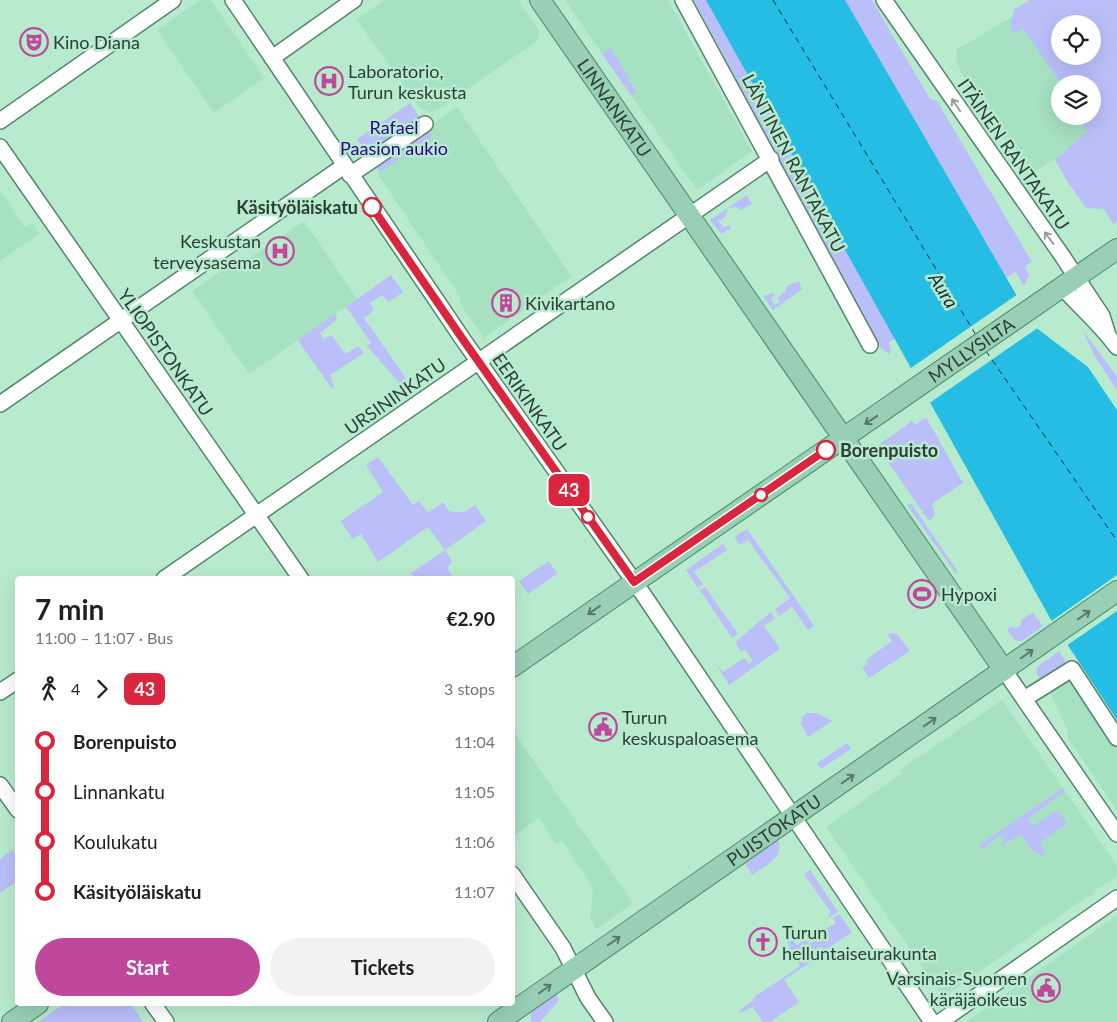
<!DOCTYPE html>
<meta charset="utf-8">
<style>
:root{--surface:#fff;--page:#f2f2f2;--text:#202124;--muted:#757577;--accent:#bf489d}
body{margin:0;font-family:Lato,sans-serif;background:var(--page);color:var(--text);height:100vh;display:flex;flex-direction:column;font-size:19px;white-space:nowrap}
*{box-sizing:border-box;margin:0}
p{font-size:16px;color:var(--muted)}
.icon{flex:none;width:28px;height:28px;fill:none;stroke:currentColor;stroke-width:2;stroke-linecap:round;stroke-linejoin:round}
.map{position:relative;flex:1;overflow:hidden}
.drawer{position:absolute;left:15px;top:576px;width:500px;height:430px;display:flex;flex-direction:column;background:var(--surface);border-radius:5px;box-shadow:0 5px 20px #0002}
.drawer>*{flex:none}
.badge{padding:0 10px;border-radius:8px;font-size:18px;line-height:32px}
.buttons{position:absolute;left:1051px;top:15px;display:grid;gap:10px}
.buttons a{display:grid;place-items:center;width:50px;height:50px;border-radius:50%;background:var(--surface);box-shadow:0 5px 20px #0002;font-size:25px}
.map>.badge{position:absolute;translate:-50% -50%;box-shadow:0 0 0 2px #fff}
.legs{display:flex;align-items:center;gap:8px;height:55px;padding:0 20px;font-size:16px}
.legs p{margin-inline-start:auto}
.headline{display:flex;align-items:center;justify-content:space-between;height:85px;padding:0 20px}
h1{font-size:28px;font-weight:700;line-height:38px}
.button{display:flex;gap:10px;margin-top:auto;padding:10px 20px}
.button a{flex:1;height:58px;border-radius:30px;background:var(--accent);color:#fff;font-size:20px;font-weight:700;line-height:58px;text-align:center}
.button a+a{background:var(--page);color:var(--text)}
ul{padding:0 20px;list-style:none}
li{display:flex;align-items:center;gap:18px;height:50px;font-size:19px}
li i{display:grid;place-items:center;width:8px;height:100%;margin:0 6px;background:currentColor}
li i::after{content:'';width:12px;height:12px;margin:-6px;border:4px solid;border-radius:50%;background:var(--surface)}
li p{margin-inline-start:auto}
li:first-child i{background:linear-gradient(#0000 50%,currentColor 0)}
li:last-child i{background:linear-gradient(currentColor 50%,#0000 0)}
.map>svg:first-child{display:block}
.built{fill:#a6e1c1}
.green{fill:#babffa;fill-rule:evenodd}
.water{fill:#25bde3}
.pier{fill:#b8ebce}
.lines{fill:none;stroke-linecap:round;stroke-linejoin:round}
.ferry{stroke:#133039;stroke-width:1;stroke-dasharray:6 5;stroke-linecap:butt}
.minor-casing{stroke:#55856c;stroke-width:18}
.major-casing{stroke:#468867;stroke-width:22}
.minor{stroke:#fff;stroke-width:15}
.major{stroke:#98cfb5;stroke-width:20}
.oneway{stroke:#959f9a}
.oneway2{stroke:#577968}
.line-1-casing{stroke:#fff;stroke-width:11}
.line-1{stroke:#d7263d;stroke-width:8}
.stop-1-dot{fill:#fff;stroke:#d7263d;stroke-width:2.5}
.labels{text-anchor:middle;dominant-baseline:central;stroke-width:5;stroke-linejoin:round;paint-order:stroke}
.poi-label{font-size:18px;fill:#2b3f34;stroke:#b8ebce;text-anchor:start}
.street-label{font-size:18px;fill:#2b3f34;stroke:#b8ebce}
.park-label{font-size:18px;fill:#2b008c;stroke:#b8ebce}
.stop-label{font-size:18px;font-weight:bold;fill:#2b3f34;stroke:#b8ebce;text-anchor:end}
.water-label{font-size:19px;font-style:italic;fill:#133039;stroke:#b8ebce}
</style>
<div class="map">
<svg width="1117" height="1022" viewBox="0 0 1117 1022">
<rect width="100%" height="100%" fill="#b8ebce"/>
<path class="built" d="M200,0H211L264,78L214,113L157,30Z
M384,0H518L540,32L537,41L434,112H429L420,108L357,20Z
M565,0H668L752,151L697,190Z
M1015,15L1061,84L1060,116H1084L1094,132L1029,176L972,93L957,64L956,50Z
M457,107L571,276L484,338L461,305L459,295L377,173L431,136L427,128Z
M0,190L25,227L32,223L39,234L0,261Z
M304,221L357,299L249,374L192,291L242,257H251Z
M1071,675L1117,746V811L1067,736L1068,731L1049,690Z
M1002,700L1117,866V876L1096,890L1092,896H1088L943,997L826,827L902,773L900,770Z
M513,731L633,903L600,927L596,929L590,917L593,894L591,885L562,840L556,844L539,818L513,837Z
M1117,915V1022H966Z"/>
<path class="green" d="M694,0H872L930,99L937,101L1032,262L1025,266L1029,275L1024,286L1016,272L889,342L891,353L889,354L881,348Z
M1030,0H1117V222L1113,224L1104,209L1086,208C1075,192 1063,177 1055,159C1067,151 1075,141 1087,132L1077,116H1092V84H1061L1023,28L1014,34L1010,27L1014,9ZM1060,24H1092V56H1060Z
M611,48L636,92L631,95L602,54Z
M410,103L432,136L380,172L357,139Z
M747,195L752,204L741,210L735,207L728,208L725,217L719,221L723,228L729,225L731,228L721,234L710,220Z
M391,275L403,292L389,302L382,295L370,303L374,310L364,318L405,377L402,386L367,346L371,343L346,307Z
M799,281L802,289L773,310L763,296L772,293L775,295L771,298L775,305L780,302L777,298L784,293L787,286Z
M335,314L337,319L320,333L324,339L332,335L345,354L358,346L364,353L330,375L334,387L332,389L298,340Z
M1082,329L1117,377V390L1095,357Z
M926,417L963,483L932,504L935,515L929,521L877,446L912,421L915,425Z
M378,457L413,505L419,501L428,513L443,502L449,511C461,514 466,512 475,505L486,521L445,550L452,562L447,568L454,579H415L411,573L445,550L428,527L378,562L361,534L352,539L341,521L383,492L366,465Z
M911,503L958,572L956,574L907,505Z
M747,529L809,618L814,626L808,630L792,607L779,616L775,609L790,598L748,540L740,545L734,537Z
M723,544L727,550L694,572L703,584L698,588L686,570Z
M549,561L557,574L528,594L519,581Z
M705,587L738,634L732,638L700,590Z
M771,612L775,618L764,626L780,649L729,685L714,661L723,672L744,658L749,664L753,661L745,649L741,652L735,642Z
M1033,613L1043,626L1022,641H1015L1007,630L1010,626L1016,628L1021,625L1022,619Z
M896,633L910,651L869,678L862,668L868,664L866,660L892,641L887,634Z
M1059,651L1067,664L1042,681L1037,674V667Z
M817,713L832,721L808,737L801,724L802,717L807,713Z
M847,743L851,749L821,769L817,763Z
M1063,788L1065,791L1028,819L1033,826L1057,810L1067,823L1040,843L1045,854L1041,856L1032,850L1021,834L1003,845L1001,843L1005,840L1001,834L982,850L979,845Z
M778,840C785,858 764,866 752,875L745,864Z
M12,850L17,858V881L0,893V859Z
M810,870L838,912L829,918L828,915L831,913L804,874Z
M839,914L852,932L825,950L821,947L813,950L811,962L784,980L799,1002L770,1022H763L753,1007L741,1013L739,1011L754,1000L753,998L800,966L788,948L790,947L787,943L792,940L797,945L806,939L809,944L815,940L813,936L822,931L825,935L829,933L826,929L836,923L833,918Z
M556,994L559,1000L540,1022H531V1012Z
M64,1004H131L143,1022H38Z"/>
<path class="water" d="M706,0H845L1035,327L1088,367L1117,410V720L1050,618Z"/>
<path class="pier" d="M1018,294L1039,327L928,404L908,370Z
M1117,575V611L1066,646L1050,622Z"/>
<g class="lines">
<path class="ferry" d="M773,0L976,335
M986,351L1117,541"/>
<defs>
<path id="minor" d="M233,0L464,341L645,597L932,1022
M683,0L870,345
M884,0L1063,257L1102,316L1107,332
M272,58L354,0
M0,121L173,0
M0,147L301,579
M350,175L425,124
M1063,288C1081,308 1102,326 1117,347
M0,404L344,166
M164,579L771,159
M1004,670L1117,834
M0,692L18,680
M1024,699L1072,669L1117,738
M0,785L18,810
M512,874L563,948L588,998L605,1022
M153,1004L166,1022
M940,1022L1117,898"/>
<g id="major">
<path id="s1" d="M540,0L1004,670"/>
<path id="s2" d="M512,667L1117,249"/>
<path d="M12,1022L38,1004"/>
<path id="s3" d="M498,1022L1117,591"/>
</g>
</defs>
<use href="#minor" class="minor-casing"/>
<use href="#major" class="major-casing"/>
<use href="#minor" class="minor"/>
<use href="#major" class="major"/>
</g>
<defs><path id="oneway-shaft" d="M-6 0H5M1.5-3L5.5 0L1.5 3" fill="none" stroke-width="1.6" stroke-linecap="round" stroke-linejoin="round" transform="scale(1.25)"/></defs>
<g class="oneway">
<use href="#oneway-shaft" transform="translate(956 105) rotate(-124)"/>
<use href="#oneway-shaft" transform="translate(1049 238) rotate(-127)"/>
</g>
<g class="oneway2">
<use href="#oneway-shaft" transform="translate(871 420) rotate(147)"/>
<use href="#oneway-shaft" transform="translate(594 610) rotate(145)"/>
<use href="#oneway-shaft" transform="translate(1084 615) rotate(-35)"/>
<use href="#oneway-shaft" transform="translate(1027 654) rotate(-35)"/>
<use href="#oneway-shaft" transform="translate(930 722) rotate(-35)"/>
<use href="#oneway-shaft" transform="translate(848 779) rotate(-35)"/>
<use href="#oneway-shaft" transform="translate(614 941) rotate(-35)"/>
<use href="#oneway-shaft" transform="translate(545 989) rotate(-35)"/>
</g>
<g class="lines">
<defs>
<path id="line-1" d="M372,207L464,341L634,582L826,450"/>
</defs>
<use href="#line-1" class="line-1-casing"/>
<use href="#line-1" class="line-1"/>
</g>
<defs>
<symbol id="theatre-ring" viewBox="-11 -11 22 22"><circle r="9.5" fill="#b8ebce" stroke="#bf489d" stroke-width="1.5"/><path d="M-5-5.5Q0-4 5-5.5V0Q5 5 0 6Q-5 5-5 0ZM-3.3-2.5H-1v1.5H-3.3ZM1-2.5H3.3v1.5H1ZM-2.8 1Q0 5.5 2.8 1Z" fill="#bf489d"/></symbol>
<symbol id="hospital-ring" viewBox="-11 -11 22 22"><circle r="9.5" fill="#b8ebce" stroke="#bf489d" stroke-width="1.5"/><path d="M-5-5h3v3.5h4V-5h3V5h-3V1.5h-4V5h-3Z" fill="#bf489d"/></symbol>
<symbol id="building-ring" viewBox="-11 -11 22 22"><circle r="9.5" fill="#b8ebce" stroke="#bf489d" stroke-width="1.5"/><path d="M-4-6H4V6H1V3H-1V6H-4ZM-2.5-4.3h1.7v1.8h-1.7ZM.8-4.3h1.7v1.8H.8ZM-2.5-1h1.7V.8h-1.7ZM.8-1h1.7V.8H.8Z" fill="#bf489d"/></symbol>
<symbol id="stadium-ring" viewBox="-11 -11 22 22"><circle r="9.5" fill="#b8ebce" stroke="#bf489d" stroke-width="1.5"/><path d="M0-5a6.5 5 0 1 0 0 10a6.5 5 0 1 0 0-10ZM-3.5-1.8h7v3.6h-7Z" fill="#bf489d"/></symbol>
<symbol id="civic-ring" viewBox="-11 -11 22 22"><circle r="9.5" fill="#b8ebce" stroke="#bf489d" stroke-width="1.5"/><path d="M-.6-6.5H3V-4.5H.6V-3L4-1V1h2V6H-6V1h2V-1L-.6-3ZM-1.2 2.5V6h2.4V2.5Z" fill="#bf489d"/></symbol>
<symbol id="church-ring" viewBox="-11 -11 22 22"><circle r="9.5" fill="#b8ebce" stroke="#bf489d" stroke-width="1.5"/><path d="M-1.2-6h2.4v3.5h3.3v2.4h-3.3V6h-2.4V-.1h-3.3v-2.4h3.3Z" fill="#bf489d"/></symbol>
</defs>
<g fill-rule="evenodd">
<use href="#theatre-ring" x="18" y="26" width="32" height="32"/>
<use href="#hospital-ring" x="313" y="65" width="32" height="32"/>
<use href="#hospital-ring" x="264" y="235" width="32" height="32"/>
<use href="#building-ring" x="490" y="287" width="32" height="32"/>
<use href="#stadium-ring" x="906" y="578" width="32" height="32"/>
<use href="#civic-ring" x="587" y="711" width="32" height="32"/>
<use href="#church-ring" x="747" y="926" width="32" height="32"/>
<use href="#civic-ring" x="1030" y="972" width="32" height="32"/>
</g>
<g class="stop-1-dot">
<circle cx="372" cy="207" r="9"/>
<circle cx="826" cy="450" r="9"/>
<circle cx="761" cy="495" r="6"/>
<circle cx="588" cy="517" r="6"/>
</g>
<g class="labels">
<g class="poi-label">
<text x="53" y="42">Kino Diana</text>
<text x="348" y="71">Laboratorio,<tspan x="348" dy="21">Turun keskusta</tspan></text>
<text x="261" y="241" text-anchor="end">Keskustan<tspan x="261" dy="21">terveysasema</tspan></text>
<text x="525" y="303">Kivikartano</text>
<text x="941" y="594">Hypoxi</text>
<text x="622" y="717">Turun<tspan x="622" dy="21">keskuspaloasema</tspan></text>
<text x="782" y="932">Turun<tspan x="782" dy="21">helluntaiseurakunta</tspan></text>
<text x="1027" y="978" text-anchor="end">Varsinais-Suomen<tspan x="1027" dy="21">käräjäoikeus</tspan></text>
</g>
<g class="street-label">
<text stroke="none"><textPath href="#s1" startOffset="131">LINNANKATU</textPath></text>
<text transform="translate(1014 154) rotate(55)">ITÄINEN RANTAKATU</text>
<text transform="translate(794 163) rotate(62)">LÄNTINEN RANTAKATU</text>
<text transform="translate(166 352) rotate(55)">YLIOPISTONKATU</text>
<text stroke="none"><textPath href="#s2" startOffset="558">MYLLYSILTA</textPath></text>
<text transform="translate(395 396) rotate(-35)">URSININKATU</text>
<text transform="translate(530 402) rotate(55)">EERIKINKATU</text>
<text stroke="none"><textPath href="#s3" startOffset="336">PUISTOKATU</textPath></text>
</g>
<g class="park-label">
<text x="394" y="127">Rafael<tspan x="394" dy="21">Paasion aukio</tspan></text>
</g>
<g class="stop-label">
<text x="358" y="207">Käsityöläiskatu</text>
<text x="840" y="450" text-anchor="start">Borenpuisto</text>
</g>
<g class="water-label">
<text transform="translate(944 290) rotate(58)">Aura</text>
</g>
</g>
</svg>
<div class="buttons">
<a><svg class="icon" aria-label="locate" viewBox="0 0 24 24"><circle cx="12" cy="12" r="6"/><path d="M12 2v4M12 18v4M2 12h4M18 12h4"/></svg></a>
<a><svg class="icon" aria-label="layers" viewBox="0 0 24 24"><path d="M12 4l9 5-9 5-9-5zM3 14l9 5 9-5"/></svg></a>
</div>
<b class="badge" style="left:569px;top:490px;background:#d7263d;color:#fff">43</b>
<section class="drawer">
<div class="headline"><div><h1>7 min</h1><p>11:00 – 11:07 · Bus</p></div><b>€2.90</b></div>
<div class="legs"><svg class="icon" aria-label="walk" viewBox="0 0 24 24"><circle cx="13" cy="4" r="2"/><path d="M13 8l-2 6 4 7M11 14l-3 7M7 12l3-4h3l4 4"/></svg>4<svg class="icon" aria-label="forward" viewBox="0 0 24 24"><path d="M9 5l7 7-7 7"/></svg><b class="badge" style="background:#d7263d;color:#fff">43</b><p>3 stops</p></div>
<ul>
<li><i style="color:#d7263d"></i><b>Borenpuisto</b><p>11:04</p></li>
<li><i style="color:#d7263d"></i><span>Linnankatu</span><p>11:05</p></li>
<li><i style="color:#d7263d"></i><span>Koulukatu</span><p>11:06</p></li>
<li><i style="color:#d7263d"></i><b>Käsityöläiskatu</b><p>11:07</p></li>
</ul>
<div class="button"><a>Start</a><a>Tickets</a></div>
</section>
</div>
